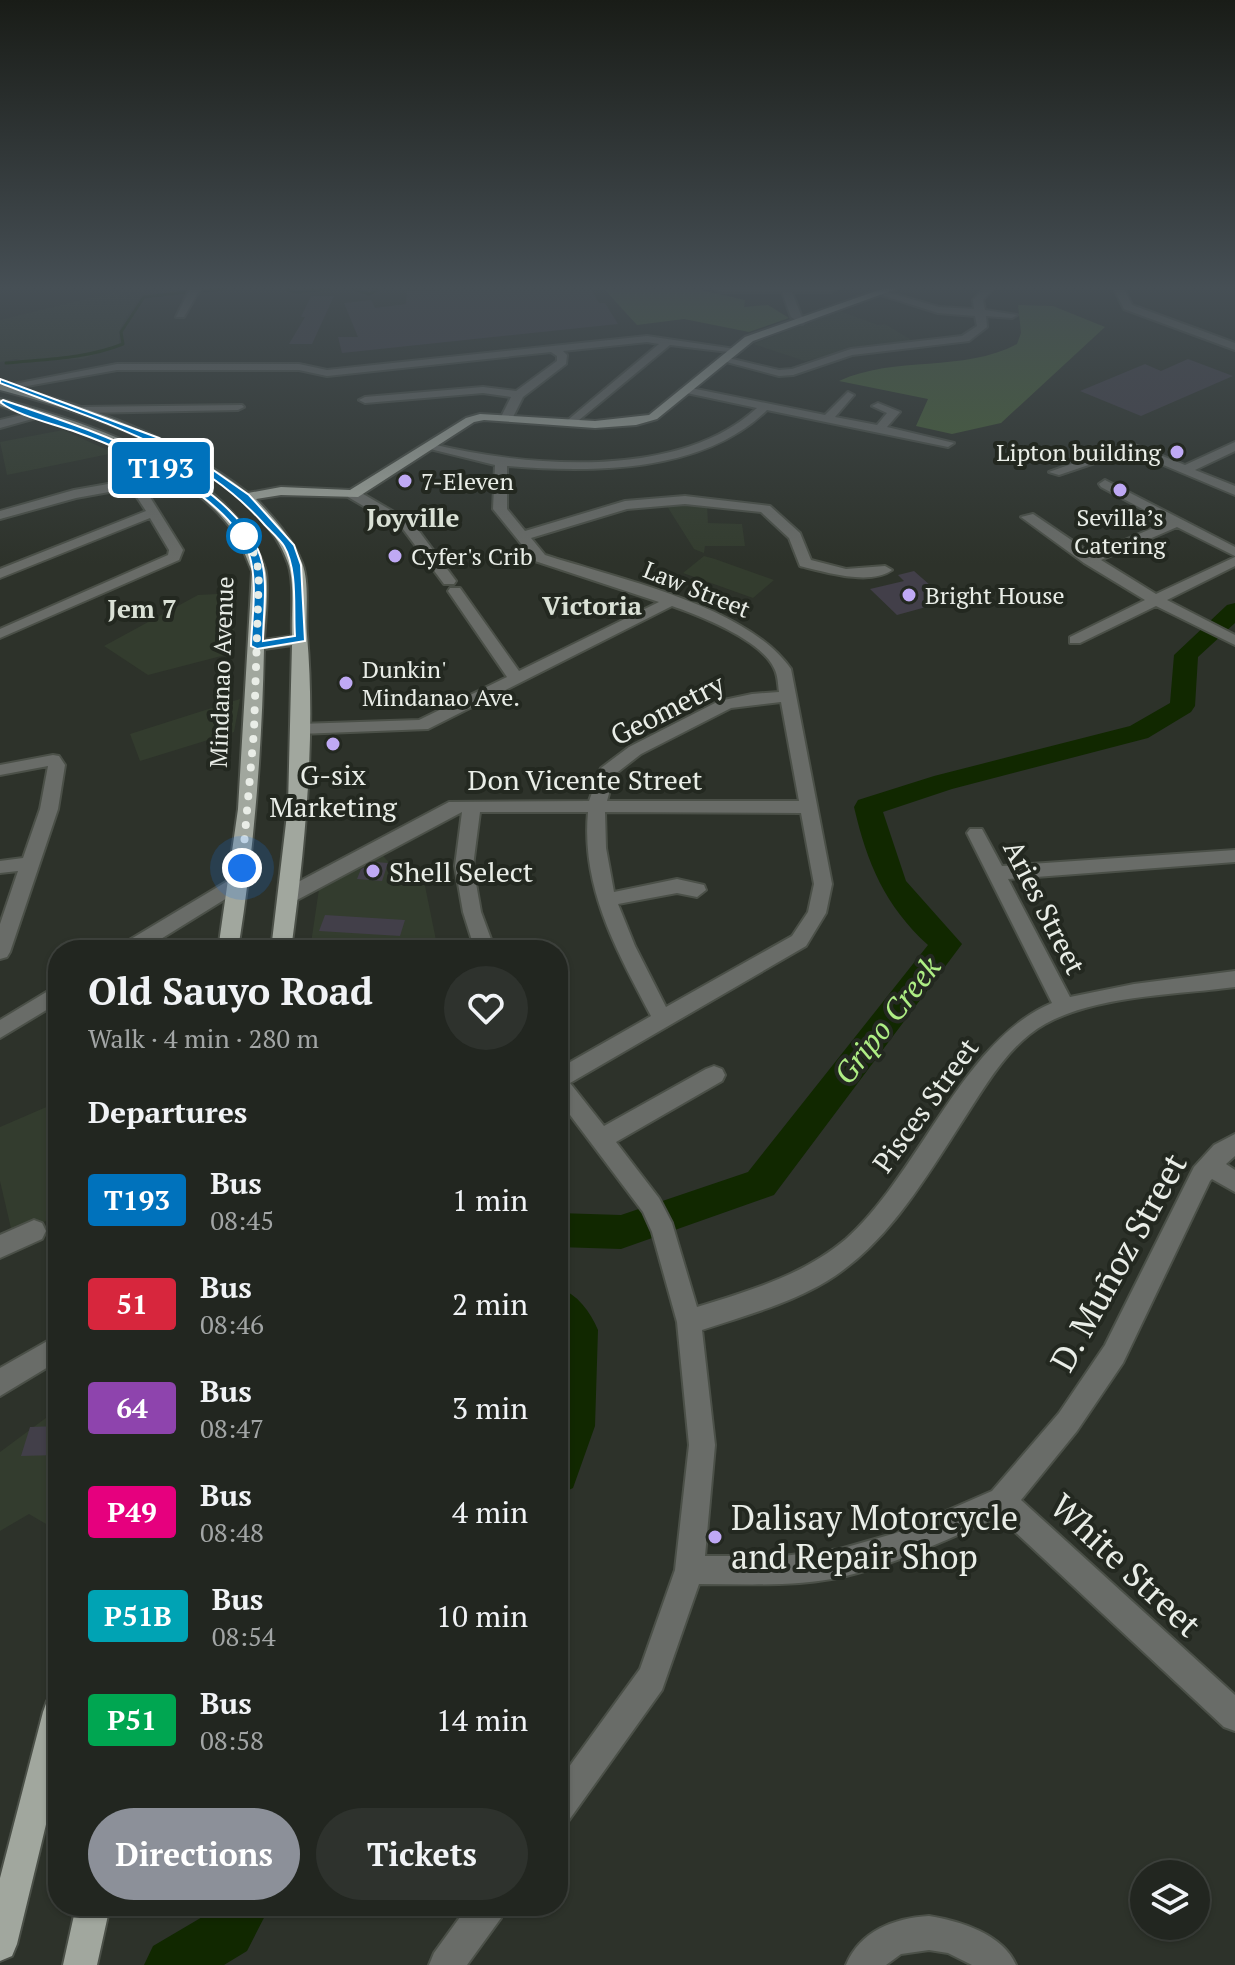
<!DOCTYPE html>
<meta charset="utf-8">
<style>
:root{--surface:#222620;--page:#2e322d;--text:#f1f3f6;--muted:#a2a5a5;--line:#3f433e;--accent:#8c9099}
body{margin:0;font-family:"PT Serif",serif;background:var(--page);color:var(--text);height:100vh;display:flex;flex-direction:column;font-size:30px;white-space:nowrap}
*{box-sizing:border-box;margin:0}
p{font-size:26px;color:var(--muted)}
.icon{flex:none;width:44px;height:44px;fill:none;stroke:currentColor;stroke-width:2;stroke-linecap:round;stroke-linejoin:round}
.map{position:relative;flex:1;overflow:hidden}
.sheet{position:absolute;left:48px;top:940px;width:520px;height:976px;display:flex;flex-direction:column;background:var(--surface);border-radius:32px;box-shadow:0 2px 6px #0004,0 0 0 2px var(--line)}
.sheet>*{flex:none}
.badge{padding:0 16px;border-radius:6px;font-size:28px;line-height:52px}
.fabs{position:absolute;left:1130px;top:1860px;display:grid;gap:16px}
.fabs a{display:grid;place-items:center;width:80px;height:80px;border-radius:50%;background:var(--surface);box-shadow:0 2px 6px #0004,0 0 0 2px var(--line);font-size:40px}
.you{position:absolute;width:40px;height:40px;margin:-20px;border:6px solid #fff;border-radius:50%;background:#1a73e8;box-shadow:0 0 0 12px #1a73e833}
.map>.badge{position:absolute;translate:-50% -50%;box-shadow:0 0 0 4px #fff}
h2{padding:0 40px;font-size:30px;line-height:72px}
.round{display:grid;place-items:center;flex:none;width:84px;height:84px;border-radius:42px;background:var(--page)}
.head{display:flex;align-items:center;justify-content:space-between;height:136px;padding:0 40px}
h1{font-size:38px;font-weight:800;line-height:60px}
.button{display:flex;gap:16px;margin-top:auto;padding:16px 40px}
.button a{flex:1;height:92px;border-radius:48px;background:var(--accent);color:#fff;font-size:32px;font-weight:800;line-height:92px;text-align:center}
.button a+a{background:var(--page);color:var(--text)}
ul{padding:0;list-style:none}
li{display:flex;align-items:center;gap:24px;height:104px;padding:0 40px}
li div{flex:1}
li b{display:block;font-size:30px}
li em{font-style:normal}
li .badge{min-width:88px;font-weight:700;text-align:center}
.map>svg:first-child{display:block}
.built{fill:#333c2e}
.green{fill:#476136}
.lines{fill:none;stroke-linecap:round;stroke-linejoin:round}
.stream{stroke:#112800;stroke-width:3}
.river{fill:#112800;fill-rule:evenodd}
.building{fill:#423f49}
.minor-casing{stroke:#4b5048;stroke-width:4}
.major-casing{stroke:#4b5048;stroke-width:4}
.minor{fill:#696c68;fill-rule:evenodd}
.major{fill:#a1a79e;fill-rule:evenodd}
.line{fill:#0072bc;stroke:#fff;stroke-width:2}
.walk{stroke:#e9ede7;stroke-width:8;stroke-dasharray:0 14.4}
.poi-dot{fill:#bfa9f4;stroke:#232820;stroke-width:3}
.stop-dot{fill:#fff;stroke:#0072bc;stroke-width:4}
.labels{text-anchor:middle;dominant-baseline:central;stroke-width:8;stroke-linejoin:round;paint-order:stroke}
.far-poi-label{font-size:24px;fill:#e9ede7;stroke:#232820;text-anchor:start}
.far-street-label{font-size:24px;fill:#e9ede7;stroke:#232820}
.far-neighbourhood-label{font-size:26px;font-weight:bold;fill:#dae1d6;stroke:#232820}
.street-label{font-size:28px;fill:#e9ede7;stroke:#232820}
.poi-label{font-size:28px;fill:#e9ede7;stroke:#232820}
.water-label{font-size:30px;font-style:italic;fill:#aeee84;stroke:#232820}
.near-street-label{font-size:34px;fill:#e9ede7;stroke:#232820}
.near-poi-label{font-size:34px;fill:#e9ede7;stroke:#232820;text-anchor:start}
</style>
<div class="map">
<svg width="1235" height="1965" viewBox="0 0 1235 1965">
<rect width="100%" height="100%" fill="#2d322a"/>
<path class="built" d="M127,289H146L124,321L119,332V343L114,347L83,359L26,361L16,359L0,362V320Z
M840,311L878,325L885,324L918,344L861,348L805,361L753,344Z
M63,430L114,453L7,475L0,442Z
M665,503L707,505L708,523L742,524L745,546H705L704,553L694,549Z
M704,556L715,559L774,580L753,598L683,573Z
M235,593L233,653L148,675L104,646L198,595Z
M240,699L234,732L140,761L130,734Z
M379,851L391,865L414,866L423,876L438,950H310L320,882Z
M58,1102V1215L13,1237L0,1181V1127Z
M58,1409V1531L29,1514L0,1531V1452Z"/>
<path class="green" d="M604,289H697L745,300L744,307L768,305L789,318L749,332L684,319L637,325Z
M1018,305L1053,306L1105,327L1001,423L952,434L916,426L928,399L839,381C895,355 963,373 1017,344L1021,333Z"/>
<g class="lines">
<path class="stream" d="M286,289L296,292L329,289
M354,289L369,294L378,290L373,289
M204,291L224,289
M6,363C47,359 85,359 123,344L121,332L144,297L188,292"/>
<path class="river" d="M1235,603V623L1198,657L1195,706L1191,712L1148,738L952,789L883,812L906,881L962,944L774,1195L621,1249L558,1247V1213L621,1215L748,1172L928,945C885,906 867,863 854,807L858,800L934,776L1130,726L1170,703L1174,655L1227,605Z
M558,1287C578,1295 590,1311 598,1330L595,1426L573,1488L558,1495Z
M213,1906H270L247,1951L224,1965H144L153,1946L209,1913Z"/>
</g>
<path class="building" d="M489,289H591L599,303H605L618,324L342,353L338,337H358L344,303L371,300L375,308L406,304L407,291Z
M311,296H334L312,344H289L305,317H301Z
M1188,359L1233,376L1141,416L1080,391L1145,364L1161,371Z
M914,571L948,601L897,615L870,589L904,581L898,575Z
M375,862L388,863L382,881L357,879L361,869Z
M325,915L405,920L400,936L319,931Z
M58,1426V1455L21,1456L30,1427Z"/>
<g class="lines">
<defs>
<path id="minor" d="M190,289H200L184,317H176Z
M716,289H836L831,292H792L801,315L807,321L802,324L791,317L782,292H721Z
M983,289H993L983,300L985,310L1017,315L1012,318L986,316L987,327L969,341L852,355L793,375L779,376L719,360L724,357L779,370L792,369L851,349L962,336L977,326L975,316L938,313L875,293L880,290L939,307L974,309L973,300Z
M1114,289H1124L1132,305L1235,343V350L1124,309Z
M647,336L742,350L737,353L670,345L573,425L567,421L569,419L659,344L647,342L563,351L567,355L566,364L523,397L513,417L507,421L501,417L511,397L483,393L365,403L359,400L365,397L483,387L516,391L557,361V356L551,352L327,376L299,370H117L10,389L4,386L117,364H299L327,370Z
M686,387L825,415L848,392L854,395L835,417L877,425L887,413L872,406L878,403L900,412L887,427L954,443L948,447L767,410C703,473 592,473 507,466V509L525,531L625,501L685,496L770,506L800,533L811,560L846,569L885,566L892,570C870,586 825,572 800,566L789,538L761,512L685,504L627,509L531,538L545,555C616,578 748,606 791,669L832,884L826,913L806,946L570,1083L604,1126L706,1069L714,1066L722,1069L725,1075L722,1081L616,1142L659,1198L672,1223L697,1307C751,1290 802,1276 846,1239C920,1173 963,1040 1052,1003L967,833L970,829H982L1002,866L1235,850V862L1008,879L1070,997L1134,984L1235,971V987C1176,995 1097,995 1045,1024C1007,1045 983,1090 960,1125C923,1182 886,1245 827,1281C789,1304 744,1316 702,1330L715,1445L705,1556H783L840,1549L896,1533L992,1491L1059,1413L1105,1345L1194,1167L1214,1145L1235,1134V1156L1226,1164L1235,1170V1192L1212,1179L1210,1181L1123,1363L1077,1431L1021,1500L1235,1695V1731L1224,1727L999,1517C947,1539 897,1564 842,1577C795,1587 746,1584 699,1584L662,1690L569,1820L558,1825V1782L640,1669L675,1570L689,1445L677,1322L652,1232L643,1212L558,1099V1069L651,1016C617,951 581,888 588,812H480L473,866L481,912L495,950H475L463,912L455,866L462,812L297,900L290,902L281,895L283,890L449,802L589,801L601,768L629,747L719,701L752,694L779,692C778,685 778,675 774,668C761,640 701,616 672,606L428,729L299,734L291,729L299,724L419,720L507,677L448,591L450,588H460L519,671L659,602L535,561L493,509L495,465L422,447L428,443C525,467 678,481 757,408L682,392L680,390ZM781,702L799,801H607L614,775L641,754L731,708ZM605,812L801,813L814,884L808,912L792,936L666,1007L635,946L618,904L677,893L697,897L706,890L704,885L677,879L614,892L606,848Z
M242,405L244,407L238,410L81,413L75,410L81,407Z
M39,411L43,412V416L0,428V420Z
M1235,442V451L1195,470L1235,486V495L1130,451L1059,475L1049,472L1130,443L1185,465Z
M176,472L182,476L180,479L143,486L183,550L179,560L0,638V629L168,555L169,550L150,518L0,578V569L146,511L131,488L76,498L0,519V511L74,490Z
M1105,480L1235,547V556L1177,527L1101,560L1156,594L1235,557V566L1167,600L1235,635V645L1156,606L1080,643H1070V637L1145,600L1084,563L1021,517L1033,514L1092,554L1167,522L1101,487L1099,484Z
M348,491H358L413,523L456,581L454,584H444L403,529L348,497Z
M53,755L59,756L65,765L58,809L10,952L7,957L0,959V924L18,871L0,873V861L23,858L40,809L48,766L0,775V765Z
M241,873L250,880L248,885L143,950H118L121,945Z
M58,985V1003L0,1038V1020Z
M34,1220L42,1223L46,1231L42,1239L0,1258V1235Z
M58,1335V1361L0,1396V1368Z
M468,1906H506L501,1918L467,1965H429L434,1953Z
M929,1916C960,1921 1003,1934 1016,1965H972L948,1953L929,1950L901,1954L886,1965H846C860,1931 894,1918 929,1916Z"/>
<path id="major" d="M882,289H896L753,341L657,419L636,425L595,428L484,420L474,422L358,497L281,495L256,499C274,518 292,538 302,563C310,583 305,613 307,635C316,737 305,847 291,950H271L288,806L292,645L264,649C262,750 254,850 238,950H218L238,809L252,571C247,560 243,547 237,537C190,464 79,430 0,406V399C84,421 219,465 257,550C260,557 265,565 266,573C269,594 265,619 264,640L292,636C291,614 295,583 288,563C254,467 90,413 0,390V384C90,406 174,436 248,493L281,487L350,490L466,418L480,414L595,421L649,415L745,337Z
M58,1697V1775L17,1944L12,1956L0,1961V1878L43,1712L47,1701Z
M76,1906H110L97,1965H63Z"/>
</defs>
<use href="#minor" class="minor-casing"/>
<use href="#major" class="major-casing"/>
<use href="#minor" class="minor"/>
<use href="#major" class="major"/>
</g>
<linearGradient id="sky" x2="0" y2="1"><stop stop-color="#191c17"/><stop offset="0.51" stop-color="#464f55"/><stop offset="1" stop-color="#464f55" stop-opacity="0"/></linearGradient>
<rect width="1235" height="564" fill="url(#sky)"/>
<path class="line" d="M0,379L159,438L193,456L249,495L294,545L301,565L305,641L257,649L251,646C252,616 258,582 249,554C230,496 129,451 76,432C51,423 18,416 0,402L3,400C81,427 221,469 258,550C270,576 263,613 263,641L295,636C293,610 298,570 284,546C279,538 270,531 263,523C194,446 91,419 0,383Z"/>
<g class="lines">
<path class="walk" d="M242,868L254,731L259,571L253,551L240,528L244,536"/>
</g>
<g class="poi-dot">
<circle cx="1177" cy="452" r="8"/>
<circle cx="405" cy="481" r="8"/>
<circle cx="1120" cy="490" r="8"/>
<circle cx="395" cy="556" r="8"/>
<circle cx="909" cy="595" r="8"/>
<circle cx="346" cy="683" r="8"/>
<circle cx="333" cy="744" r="8"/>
<circle cx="373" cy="871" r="8"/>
<circle cx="715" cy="1537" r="8"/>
</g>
<circle class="stop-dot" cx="244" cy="536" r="16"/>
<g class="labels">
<g class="far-poi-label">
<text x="1161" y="452" text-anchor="end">Lipton building</text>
<text x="421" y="481">7-Eleven</text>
<text x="1120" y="517" text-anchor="middle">Sevilla’s<tspan x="1120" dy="28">Catering</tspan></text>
<text x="411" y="556">Cyfer's Crib</text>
<text x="925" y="595">Bright House</text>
<text x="362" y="669">Dunkin'<tspan x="362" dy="28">Mindanao Ave.</tspan></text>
</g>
<g class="far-street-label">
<text transform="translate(697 589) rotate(22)">Law Street</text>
<text transform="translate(221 672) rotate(-88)">Mindanao Avenue</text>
</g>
<g class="far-neighbourhood-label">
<text x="413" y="517">Joyville</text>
<text x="592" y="605">Victoria</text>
<text x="142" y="608">Jem 7</text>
</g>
<g class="street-label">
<text transform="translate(667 709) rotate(-27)">Geometry</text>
<text x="585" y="779">Don Vicente Street</text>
<text transform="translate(1045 907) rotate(63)">Aries Street</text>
<text transform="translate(925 1105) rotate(-54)">Pisces Street</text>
</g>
<g class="poi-label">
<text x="333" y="774">G-six<tspan x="333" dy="32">Marketing</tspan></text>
<text x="389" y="871" text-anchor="start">Shell Select</text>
</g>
<g class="water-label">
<text transform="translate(887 1020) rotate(-52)">Gripo Creek</text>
</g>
<g class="near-street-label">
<text transform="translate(1118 1262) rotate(-61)">D. Muñoz Street</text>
<text transform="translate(1126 1565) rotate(43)">White Street</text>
</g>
<g class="near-poi-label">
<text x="731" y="1517">Dalisay Motorcycle<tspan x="731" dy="39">and Repair Shop</tspan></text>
</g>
</g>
</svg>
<div class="fabs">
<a><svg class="icon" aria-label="layers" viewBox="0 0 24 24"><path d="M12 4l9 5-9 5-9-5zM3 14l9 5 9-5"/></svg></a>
</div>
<div class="you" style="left:242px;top:868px"></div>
<b class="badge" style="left:161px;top:468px;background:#0072bc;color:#fff">T193</b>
<section class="sheet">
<div class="head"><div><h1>Old Sauyo Road</h1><p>Walk · 4 min · 280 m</p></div><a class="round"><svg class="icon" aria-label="heart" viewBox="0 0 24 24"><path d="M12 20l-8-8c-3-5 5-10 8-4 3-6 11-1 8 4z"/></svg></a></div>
<h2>Departures</h2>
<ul>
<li><span class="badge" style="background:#0072bc;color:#fff">T193</span><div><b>Bus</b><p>08:45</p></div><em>1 min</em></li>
<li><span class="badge" style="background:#d7263d;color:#fff">51</span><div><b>Bus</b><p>08:46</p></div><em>2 min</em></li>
<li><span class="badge" style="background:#8e44ad;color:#fff">64</span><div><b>Bus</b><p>08:47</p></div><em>3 min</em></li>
<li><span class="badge" style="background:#e6007e;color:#fff">P49</span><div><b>Bus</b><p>08:48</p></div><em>4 min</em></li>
<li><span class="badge" style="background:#00a3b4;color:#fff">P51B</span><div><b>Bus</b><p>08:54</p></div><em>10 min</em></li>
<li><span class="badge" style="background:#00a651;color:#fff">P51</span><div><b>Bus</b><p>08:58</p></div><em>14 min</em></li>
</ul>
<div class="button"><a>Directions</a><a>Tickets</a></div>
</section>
</div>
